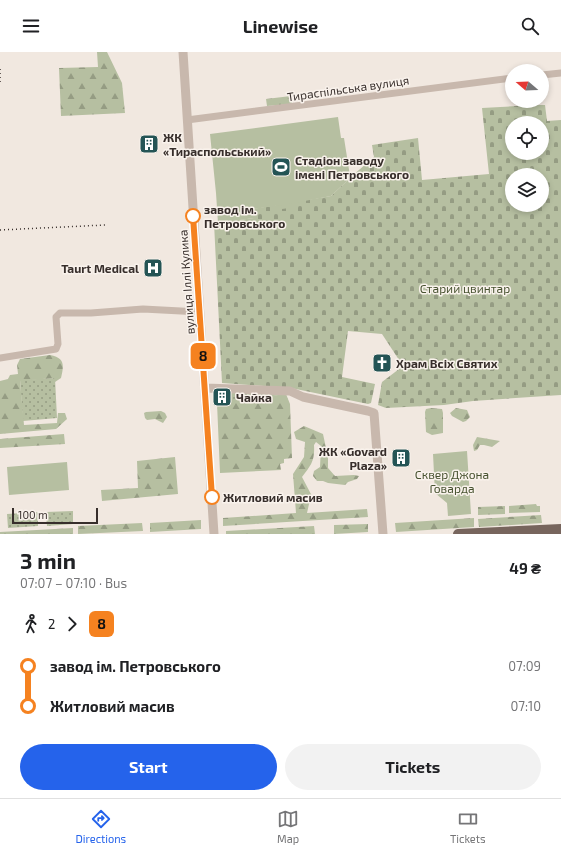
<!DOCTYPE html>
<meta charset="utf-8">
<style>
:root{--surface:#fff;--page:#f2f2f2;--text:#202124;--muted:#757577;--line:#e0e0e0;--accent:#2563eb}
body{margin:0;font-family:"Exo 2",sans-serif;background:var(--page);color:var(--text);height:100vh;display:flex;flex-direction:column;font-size:15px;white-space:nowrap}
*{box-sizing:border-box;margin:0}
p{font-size:13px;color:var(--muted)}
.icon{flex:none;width:22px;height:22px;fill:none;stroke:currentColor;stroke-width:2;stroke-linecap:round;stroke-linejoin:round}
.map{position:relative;height:482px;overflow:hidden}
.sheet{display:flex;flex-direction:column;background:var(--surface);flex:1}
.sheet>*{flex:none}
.badge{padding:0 8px;border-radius:6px;font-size:14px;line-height:26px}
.needle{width:26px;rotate:289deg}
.controls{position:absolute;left:505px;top:12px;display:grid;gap:8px}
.controls a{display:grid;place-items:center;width:44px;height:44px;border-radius:50%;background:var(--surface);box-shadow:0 2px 6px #0003;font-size:20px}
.scale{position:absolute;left:12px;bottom:10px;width:86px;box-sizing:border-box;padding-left:4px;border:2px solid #372e2b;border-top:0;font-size:11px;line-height:14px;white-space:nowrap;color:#372e2b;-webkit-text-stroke:3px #f9f2ec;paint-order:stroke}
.map>.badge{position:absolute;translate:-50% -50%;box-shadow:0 0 0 2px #fff}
.legs{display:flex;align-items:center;gap:6px;height:44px;padding:0 20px;font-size:13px}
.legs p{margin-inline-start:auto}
.headline{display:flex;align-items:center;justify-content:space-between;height:68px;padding:0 20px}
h1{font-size:22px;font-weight:700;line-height:30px}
.button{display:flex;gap:8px;margin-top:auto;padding:8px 20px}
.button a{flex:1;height:46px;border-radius:24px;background:var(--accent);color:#fff;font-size:16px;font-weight:700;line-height:46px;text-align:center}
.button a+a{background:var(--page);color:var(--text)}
ul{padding:0 20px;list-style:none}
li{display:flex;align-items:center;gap:14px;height:40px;font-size:15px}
li i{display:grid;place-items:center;width:6px;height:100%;margin:0 5px;background:currentColor}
li i::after{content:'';width:10px;height:10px;margin:-5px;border:3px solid;border-radius:50%;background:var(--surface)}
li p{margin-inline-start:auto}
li:first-child i{background:linear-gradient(#0000 50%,currentColor 0)}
li:last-child i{background:linear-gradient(currentColor 50%,#0000 0)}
header{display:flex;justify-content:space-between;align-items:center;height:52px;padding:0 20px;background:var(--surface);font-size:18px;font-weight:700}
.dock{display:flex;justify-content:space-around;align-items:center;height:56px;border-top:1px solid var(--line);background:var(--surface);font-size:11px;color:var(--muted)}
.dock a{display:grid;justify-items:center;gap:2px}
.dock .on{color:var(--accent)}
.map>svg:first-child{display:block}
.grass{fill:url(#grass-dots)}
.forest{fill:url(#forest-firs)}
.cemetery{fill:url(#cemetery-stones);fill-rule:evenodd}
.park{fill:#b6bfa1}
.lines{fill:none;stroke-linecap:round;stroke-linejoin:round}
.minor{stroke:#c8b8ad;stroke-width:7}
.tertiary{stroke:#c8b8ad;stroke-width:9}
.primary{stroke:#77655d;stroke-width:10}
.rail{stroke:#372e2b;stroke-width:1.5;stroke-dasharray:1 3;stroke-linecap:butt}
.line-1-casing{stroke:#fff;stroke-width:9}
.line-1{stroke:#f58220;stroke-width:6}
.stop-1-dot{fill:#fff;stroke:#f58220;stroke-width:2}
.labels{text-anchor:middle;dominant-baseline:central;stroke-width:3;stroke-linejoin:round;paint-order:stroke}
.street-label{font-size:12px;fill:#372e2b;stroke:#f9f2ec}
.poi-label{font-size:12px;font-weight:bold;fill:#372e2b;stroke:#f9f2ec;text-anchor:start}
.stop-label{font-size:12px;font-weight:bold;fill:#372e2b;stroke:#f9f2ec;text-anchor:start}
.park-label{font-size:12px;fill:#485331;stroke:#f9f2ec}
</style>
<header><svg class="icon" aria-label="menu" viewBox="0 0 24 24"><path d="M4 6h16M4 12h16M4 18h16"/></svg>Linewise<svg class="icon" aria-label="search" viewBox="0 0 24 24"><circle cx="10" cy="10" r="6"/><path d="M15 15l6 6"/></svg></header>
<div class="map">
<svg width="561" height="482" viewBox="0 0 561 482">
<defs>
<pattern id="grass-dots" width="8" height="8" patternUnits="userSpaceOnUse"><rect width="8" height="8" fill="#b6bfa1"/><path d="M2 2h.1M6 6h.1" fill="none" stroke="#959c83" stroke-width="1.8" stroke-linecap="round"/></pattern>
<pattern id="forest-firs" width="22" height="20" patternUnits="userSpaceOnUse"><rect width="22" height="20" fill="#b6bfa1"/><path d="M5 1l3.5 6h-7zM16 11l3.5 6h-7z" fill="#959c83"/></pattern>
<pattern id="cemetery-stones" width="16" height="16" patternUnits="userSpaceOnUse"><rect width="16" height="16" fill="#b6bfa1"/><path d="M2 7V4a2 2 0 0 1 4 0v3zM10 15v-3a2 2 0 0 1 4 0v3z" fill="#959c83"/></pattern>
</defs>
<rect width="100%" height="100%" fill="#f1e8e0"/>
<path class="grass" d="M55,326L57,366L23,369L20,328Z
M227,339L286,342L228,351Z
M73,459V472L47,474L46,460Z
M38,460V474L8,476L7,462Z"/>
<path class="forest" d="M97,0H107L122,31L125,61L61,64L59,16L98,15Z
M291,44L292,52L267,54L266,47Z
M50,303C65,306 64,313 61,326L55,330L54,326L20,329L24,373L57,371L58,361H65L67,367L56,377L0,382V329L8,327L10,323L18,322L17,313L20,307Z
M286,342L290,352L292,406L284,407V411L280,412L281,418L220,421L217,351Z
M431,356L442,357L443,361V381L432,383L426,380L425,360L426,357Z
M456,356L467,358L470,365L466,369L463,370L452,364L450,361Z
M161,359L165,361L167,365L163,371L155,367L147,368L145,366L144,361L146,360Z
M304,374L323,382L328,405V416L335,424L354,423L359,424L357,427L348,430L345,433L328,431L323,429H317L313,424L314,419L320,415L321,394L316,390L314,393C315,409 311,413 302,425L313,446L309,452L307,461L367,457L368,465L223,474V466L296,461L293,422L304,405L305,390L296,387L294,380Z
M64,382L65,392L0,396V387Z
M477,385L500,389L492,395L484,393H480L477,398L474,399L473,393Z
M175,405L178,442L102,449L101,438L138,436L137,409Z
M536,452L537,454H540V460L509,461V454Z
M505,454V462L478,463V455Z
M541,463L542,471L479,475L478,467Z
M474,466V475L396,480L395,471Z
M201,468V477L150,480V471Z
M142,471L143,479L78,482V474Z
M368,472V480L334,482V473Z
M314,474L315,482H226V479Z
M73,476V482H0V480Z"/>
<path class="cemetery" d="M534,53H545L547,69L561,68V343L473,349L444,353L386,356L378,353L382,330L403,314L382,282L348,279L342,325L375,332L371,351L368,352L291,336L222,331L214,171L254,166L253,157L331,144L349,127L350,124H352L374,105L372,93L418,86L422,128L489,122L482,56ZM512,71H542V101H512ZM512,123H542V153H512Z"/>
<path class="park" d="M338,65L341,86H344L350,124L349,127L331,144L289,152V156L282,157L281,153L254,157V166L218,171L216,141L210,82Z
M467,399L471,462L448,464L447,451L435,441L433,402Z
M67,410L69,438L9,443L7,415Z"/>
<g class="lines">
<path class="minor" d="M542,23L561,21
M187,68L512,26
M0,306L56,297L58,292L56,265L60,261H91L143,257L200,260"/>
<path class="tertiary" d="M183,0L214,482
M205,336L290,339L303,345L368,359L374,361L383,482"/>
<path class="primary" d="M458,482L561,477"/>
<path class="rail" d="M0,17V32
M0,178L105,173"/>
</g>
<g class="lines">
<defs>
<path id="line-1" d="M193,164L212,445"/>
</defs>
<use href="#line-1" class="line-1-casing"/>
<use href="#line-1" class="line-1"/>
</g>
<defs>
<symbol id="building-square" viewBox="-11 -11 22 22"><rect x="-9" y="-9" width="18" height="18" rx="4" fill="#245455" stroke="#f9f2ec"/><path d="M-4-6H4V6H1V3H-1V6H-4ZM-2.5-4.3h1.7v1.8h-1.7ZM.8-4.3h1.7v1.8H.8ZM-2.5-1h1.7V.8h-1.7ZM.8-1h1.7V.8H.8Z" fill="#fff"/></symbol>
<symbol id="stadium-square" viewBox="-11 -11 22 22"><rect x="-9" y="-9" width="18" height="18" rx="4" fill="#245455" stroke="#f9f2ec"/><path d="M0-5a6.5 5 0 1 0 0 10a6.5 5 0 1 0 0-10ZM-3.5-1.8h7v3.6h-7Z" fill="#fff"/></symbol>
<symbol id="hospital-square" viewBox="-11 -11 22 22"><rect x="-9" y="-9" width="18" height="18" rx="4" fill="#245455" stroke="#f9f2ec"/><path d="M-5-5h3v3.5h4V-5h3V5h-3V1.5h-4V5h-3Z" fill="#fff"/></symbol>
<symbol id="church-square" viewBox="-11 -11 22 22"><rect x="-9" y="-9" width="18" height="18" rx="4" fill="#245455" stroke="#f9f2ec"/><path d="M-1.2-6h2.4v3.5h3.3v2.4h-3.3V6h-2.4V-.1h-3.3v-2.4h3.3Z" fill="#fff"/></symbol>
</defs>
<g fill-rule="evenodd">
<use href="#building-square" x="138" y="81" width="22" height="22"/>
<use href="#stadium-square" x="270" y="104" width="22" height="22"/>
<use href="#hospital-square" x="142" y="205" width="22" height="22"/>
<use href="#church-square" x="371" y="300" width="22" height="22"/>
<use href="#building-square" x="211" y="334" width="22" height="22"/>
<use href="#building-square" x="390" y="395" width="22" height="22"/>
</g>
<g class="stop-1-dot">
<circle cx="193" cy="164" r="7"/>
<circle cx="212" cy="445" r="7"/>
</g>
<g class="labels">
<g class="street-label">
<text transform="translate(348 36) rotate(-8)">Тираспільська вулиця</text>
<text transform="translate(186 230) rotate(-94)">вулиця Іллі Кулика</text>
</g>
<g class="poi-label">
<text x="163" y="85">ЖК<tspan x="163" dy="14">«Тираспольський»</tspan></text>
<text x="295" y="108">Стадіон заводу<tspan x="295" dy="14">імені Петровського</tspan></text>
<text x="139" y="216" text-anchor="end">Taurt Medical</text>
<text x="396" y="311">Храм Всіх Святих</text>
<text x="236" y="345">Чайка</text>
<text x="387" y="399" text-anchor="end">ЖК «Govard<tspan x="387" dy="14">Plaza»</tspan></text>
</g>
<g class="stop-label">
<text x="204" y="157">завод ім.<tspan x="204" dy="14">Петровського</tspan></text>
<text x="223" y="445">Житловий масив</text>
</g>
<g class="park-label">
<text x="465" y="236">Старий цвинтар</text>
<text x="452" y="422">Сквер Джона<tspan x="452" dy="14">Говарда</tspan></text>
</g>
</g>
</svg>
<div class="controls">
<a><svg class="needle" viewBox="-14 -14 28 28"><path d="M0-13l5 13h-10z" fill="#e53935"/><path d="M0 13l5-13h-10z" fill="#757577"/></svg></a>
<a><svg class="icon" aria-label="locate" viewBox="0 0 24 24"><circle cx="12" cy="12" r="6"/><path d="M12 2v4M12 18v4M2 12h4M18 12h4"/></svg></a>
<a><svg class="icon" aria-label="layers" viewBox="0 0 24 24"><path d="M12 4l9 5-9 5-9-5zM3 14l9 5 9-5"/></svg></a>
</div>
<div class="scale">100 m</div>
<b class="badge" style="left:203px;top:304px;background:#f58220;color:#111">8</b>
</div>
<section class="sheet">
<div class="headline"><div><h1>3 min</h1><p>07:07 – 07:10 · Bus</p></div><b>49 ₴</b></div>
<div class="legs"><svg class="icon" aria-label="walk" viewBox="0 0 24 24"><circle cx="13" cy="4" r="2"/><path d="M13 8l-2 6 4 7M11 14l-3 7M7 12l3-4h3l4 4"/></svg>2<svg class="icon" aria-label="forward" viewBox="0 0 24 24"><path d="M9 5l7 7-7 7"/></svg><b class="badge" style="background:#f58220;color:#111">8</b></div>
<ul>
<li><i style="color:#f58220"></i><b>завод ім. Петровського</b><p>07:09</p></li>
<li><i style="color:#f58220"></i><b>Житловий масив</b><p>07:10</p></li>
</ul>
<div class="button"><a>Start</a><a>Tickets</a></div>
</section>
<nav class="dock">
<a class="on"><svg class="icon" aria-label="directions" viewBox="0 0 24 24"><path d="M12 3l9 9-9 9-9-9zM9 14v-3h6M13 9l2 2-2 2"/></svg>Directions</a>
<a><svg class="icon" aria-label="map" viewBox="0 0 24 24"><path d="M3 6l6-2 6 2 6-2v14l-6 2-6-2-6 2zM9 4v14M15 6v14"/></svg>Map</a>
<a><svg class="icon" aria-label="tickets" viewBox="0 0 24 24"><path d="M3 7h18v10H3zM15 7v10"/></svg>Tickets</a>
</nav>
